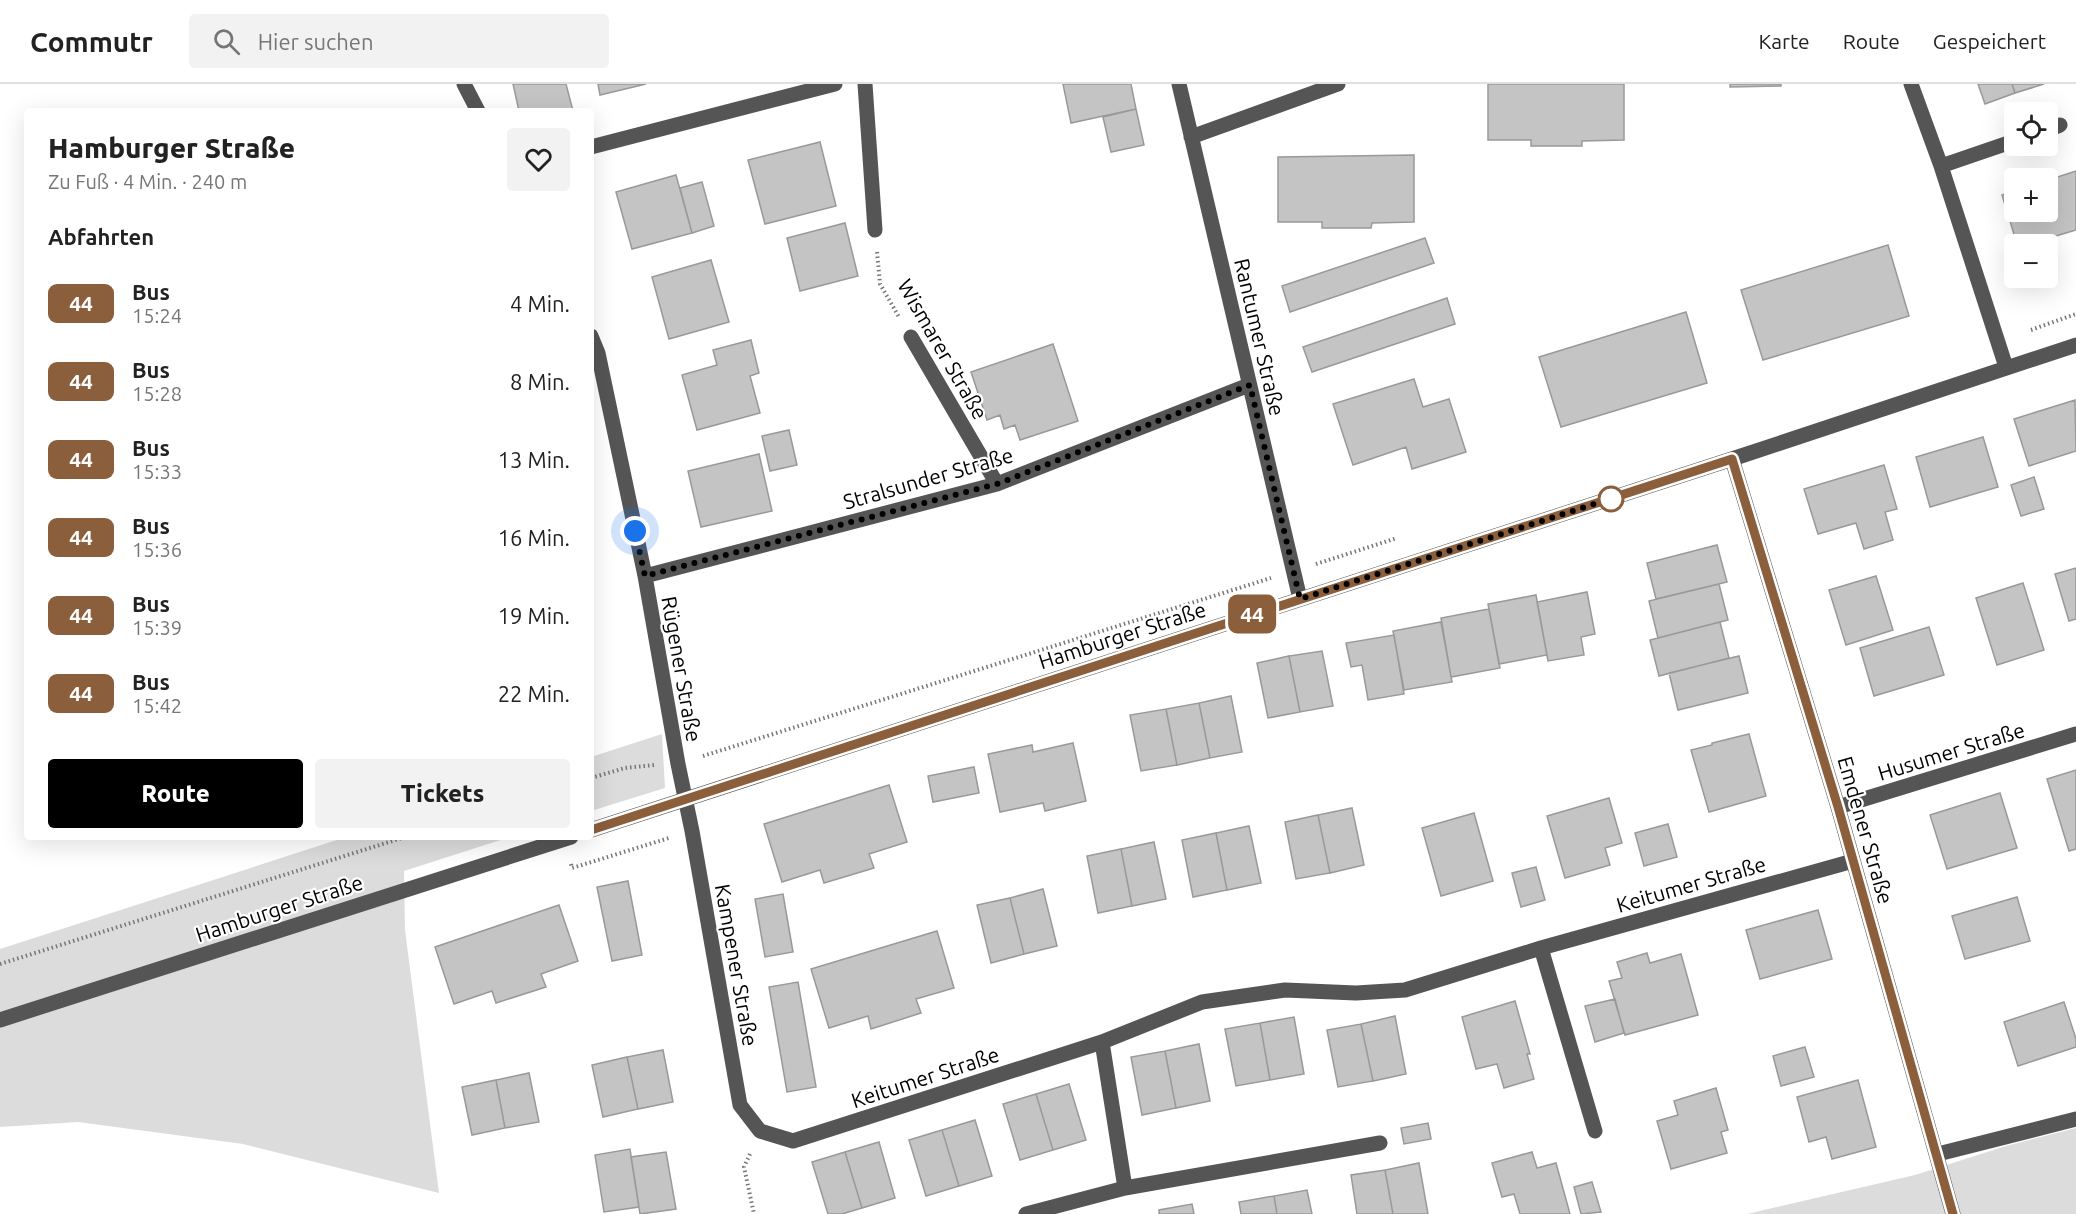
<!DOCTYPE html>
<html lang="de">
<meta charset="utf-8">
<style>
:root{--surface:#fff;--page:#f2f2f2;--text:#222;--muted:#767676;--line:#e0e0e0;--accent:#000}
body{margin:0;font-family:Ubuntu,sans-serif;background:var(--page);color:var(--text);height:100vh;display:flex;flex-direction:column;font-size:22px;white-space:nowrap}
*{box-sizing:border-box;margin:0}
p{font-size:20px;color:var(--muted)}
.icon{flex:none;width:33px;height:33px;fill:none;stroke:currentColor;stroke-width:2;stroke-linecap:round;stroke-linejoin:round}
.map{position:relative;flex:1;overflow:hidden}
.details{position:absolute;left:24px;top:24px;width:570px;height:732px;display:flex;flex-direction:column;background:var(--surface);border-radius:6px;box-shadow:0 6px 24px #0002}
.details>*{flex:none}
.badge{padding:0 12px;border-radius:9px;font-size:21px;line-height:39px}
.controls{position:absolute;left:2004px;top:18px;display:grid;gap:12px}
.controls a{display:grid;place-items:center;width:54px;height:54px;border-radius:6px;background:var(--surface);box-shadow:0 6px 24px #0002;font-size:30px}
.you{position:absolute;width:30px;height:30px;margin:-15px;border:4px solid #fff;border-radius:50%;background:#1a73e8;box-shadow:0 0 0 9px #1a73e833}
.map>.badge{position:absolute;translate:-50% -50%;box-shadow:0 0 0 3px #fff}
h2{padding:0 24px;font-size:22px;line-height:54px}
.round{display:grid;place-items:center;flex:none;width:63px;height:63px;border-radius:6px;background:var(--page)}
.summary{display:flex;align-items:center;justify-content:space-between;height:102px;padding:0 24px}
h1{font-size:28px;font-weight:800;line-height:45px}
.action{display:flex;gap:12px;margin-top:auto;padding:12px 24px}
.action a{flex:1;height:69px;border-radius:6px;background:var(--accent);color:#fff;font-size:24px;font-weight:800;line-height:69px;text-align:center}
.action a+a{background:var(--page);color:var(--text)}
ul{padding:0;list-style:none}
li{display:flex;align-items:center;gap:18px;height:78px;padding:0 24px}
li div{flex:1}
li b{display:block;font-size:22px}
li em{font-style:normal}
li .badge{min-width:66px;font-weight:700;text-align:center}
header{display:flex;align-items:center;gap:36px;box-sizing:border-box;height:84px;padding:0 30px;background:var(--surface);border-bottom:2px solid var(--line)}
header strong{font-size:28px}
nav{display:flex;gap:33px;margin-inline-start:auto;font-size:21px}
.search{width:420px;height:54px;background:var(--page);display:flex;align-items:center;gap:15px;box-sizing:border-box;padding:0 21px;border-radius:6px;color:var(--muted);font-size:22px}
.map>svg:first-child{display:block}
.green{fill:#dcdcdc}
.building{fill:#c4c4c4;stroke:#999;stroke-width:1.5}
.lines{fill:none;stroke-linecap:round;stroke-linejoin:round}
.path{stroke:#777;stroke-width:4;stroke-dasharray:1.5 3;stroke-linecap:butt}
.minor{stroke:#555;stroke-width:15}
.line-casing{stroke:#fff;stroke-width:14}
.line{stroke:#8b5e3c;stroke-width:9}
.walk{stroke:#000;stroke-width:6;stroke-dasharray:0 10.8}
.stop-dot{fill:#fff;stroke:#8b5e3c;stroke-width:3}
.labels{text-anchor:middle;dominant-baseline:central;stroke-width:4.5;stroke-linejoin:round;paint-order:stroke}
.street-label{font-size:21px;fill:#000;stroke:#fff}
</style>
<header>
<strong>Commutr</strong>
<div class="search"><svg class="icon" aria-label="search" viewBox="0 0 24 24"><circle cx="10" cy="10" r="6"/><path d="M15 15l6 6"/></svg>Hier suchen</div>
<nav><a>Karte</a><a>Route</a><a>Gespeichert</a></nav>
</header>
<div class="map">
<svg width="2076" height="1130" viewBox="0 0 2076 1130">
<rect width="100%" height="100%" fill="#fff"/>
<path class="green" d="M662,650L665,704L591,727V673Z
M346,753H510L404,787L405,846L439,1109L243,1060L78,1038L0,1043V865Z
M2076,1044V1130H1747L1915,1091L2006,1062Z"/>
<path class="building" d="M513,0H566L573,27H519Z
M598,0H646L600,11Z
M1063,0H1131L1136,25L1071,39Z
M1488,0H1624V56L1582,57V62H1531V56H1488Z
M1730,0H1781V2L1730,3Z
M1978,0H2012L2015,9L1985,20Z
M2012,0H2044L2015,9Z
M1136,25L1144,61L1111,68L1103,33Z
M820,58L836,122L765,140L748,76Z
M1414,71V138L1372,139L1371,144H1322V138H1278V73Z
M2076,87V146L2029,160H2017L2002,111L2014,107V128H2048V96Z
M676,91L692,149L632,165L616,108Z
M702,98L714,142L692,149L680,104Z
M845,139L858,192L800,207L787,154Z
M1425,154L1434,179L1290,228L1282,202Z
M1888,161L1909,232L1763,276L1741,206Z
M711,176L729,238L669,255L652,193Z
M1447,214L1455,240L1312,288L1303,263Z
M1686,228L1707,299L1561,343L1539,273Z
M751,256L759,289L750,292L760,329L697,346L682,291L717,281L713,266Z
M1053,260L1078,337L1020,356L1015,341L1004,345L1000,331L987,336L971,288Z
M1414,295L1423,323L1449,315L1466,368L1412,385L1406,363L1353,381L1333,320Z
M2075,316L2076,367L2029,382L2014,335Z
M789,346L797,381L770,387L762,352Z
M1983,353L1998,403L1930,423L1916,373Z
M759,370L772,427L701,443L688,387Z
M1884,381L1897,425L1885,428L1893,456L1864,465L1856,439L1818,450L1804,405Z
M2034,393L2044,425L2021,432L2011,401Z
M1717,461L1727,498L1656,515L1647,479Z
M2076,484V535L2069,537L2055,490Z
M1876,492L1893,546L1846,561L1829,506Z
M2023,499L2044,566L1997,581L1976,514Z
M1719,500L1728,536L1658,554L1649,517Z
M1587,508L1595,550L1581,553L1584,571L1548,577L1537,518Z
M1536,511L1547,571L1499,580L1488,520Z
M1489,525L1500,584L1451,593L1441,534Z
M1441,538L1452,598L1404,606L1393,547Z
M1720,538L1729,574L1659,592L1650,556Z
M1929,543L1944,591L1874,612L1860,564Z
M1394,551L1404,610L1368,616L1362,581L1351,583L1346,559Z
M1322,567L1333,622L1300,628L1289,572Z
M1289,572L1300,628L1268,634L1257,579Z
M1739,572L1748,609L1678,626L1669,589Z
M1231,612L1242,668L1210,674L1199,619Z
M1199,619L1210,674L1177,681L1166,625Z
M1166,625L1177,681L1141,687L1130,631Z
M1749,650L1766,712L1709,728L1691,666L1712,661V659Z
M1073,659L1086,717L1045,727L1043,719L1000,728L988,670L1032,661L1033,668Z
M974,683L979,709L933,718L928,692Z
M2076,686V765L2069,767L2047,695Z
M889,701L907,758L869,770L874,784L824,799L820,786L782,798L764,740Z
M2000,709L2017,764L1947,785L1930,731Z
M1609,714L1622,759L1605,764L1610,781L1565,794L1547,732Z
M1352,724L1364,781L1330,789L1318,731Z
M1474,729L1493,797L1441,812L1422,744Z
M1318,731L1330,789L1296,795L1285,738Z
M1668,740L1677,773L1644,782L1635,749Z
M1249,742L1261,799L1227,806L1216,749Z
M1216,749L1227,806L1193,813L1182,756Z
M1154,758L1166,815L1132,822L1121,765Z
M1121,765L1132,822L1098,829L1087,772Z
M1536,783L1545,816L1521,823L1512,789Z
M628,797L642,871L612,877L597,803Z
M1043,805L1057,862L1024,870L1010,814Z
M783,810L793,868L765,873L755,815Z
M2017,813L2030,857L1965,875L1952,832Z
M1010,814L1024,870L991,879L977,821Z
M559,821L578,877L541,890L546,903L496,919L492,907L454,920L435,863Z
M1818,826L1832,875L1760,895L1746,846Z
M937,847L954,904L916,915L921,929L871,945L868,932L829,944L811,885Z
M1647,869L1650,879L1681,870L1698,931L1625,951L1609,897L1622,894L1617,878Z
M798,898L816,1003L787,1008L769,903Z
M1615,915L1624,949L1595,958L1585,922Z
M1515,917L1530,970H1527L1534,995L1504,1004L1497,980L1476,985L1462,933Z
M2064,918L2076,955V963L2018,982L2004,938Z
M1395,932L1406,990L1373,997L1361,940Z
M1294,933L1304,990L1270,996L1260,939Z
M1260,939L1270,996L1236,1002L1225,945Z
M1361,940L1373,997L1338,1003L1327,946Z
M1199,960L1210,1017L1176,1024L1165,967Z
M1805,963L1814,993L1781,1002L1773,972Z
M663,966L673,1018L638,1025L627,973Z
M1165,967L1176,1024L1142,1031L1131,973Z
M627,973L638,1025L603,1033L592,981Z
M529,989L539,1038L505,1044L496,996Z
M496,996L505,1044L472,1051L462,1003Z
M1858,996L1876,1063L1832,1075L1826,1053L1809,1058L1797,1013Z
M1069,1000L1086,1056L1053,1066L1036,1010Z
M1716,1004L1728,1046L1721,1048L1727,1069L1671,1085L1657,1037L1678,1031L1674,1017Z
M1036,1010L1053,1066L1020,1076L1003,1020Z
M975,1036L992,1092L959,1102L942,1046Z
M1428,1039L1431,1055L1404,1060L1401,1044Z
M942,1046L959,1102L926,1112L909,1056Z
M879,1058L895,1114L862,1124L845,1068Z
M630,1065L639,1123L604,1128L595,1071Z
M666,1068L676,1125L640,1130L631,1073Z
M845,1068L862,1124L842,1130H828L812,1078Z
M1532,1068L1537,1084L1556,1079L1570,1130H1520L1514,1110L1502,1113L1492,1079Z
M1419,1079L1428,1130H1393L1385,1086Z
M1385,1086L1393,1130H1357L1351,1091Z
M1592,1098L1601,1128L1581,1130L1574,1103Z
M1307,1106L1312,1130H1277L1274,1112Z
M1274,1112L1277,1130H1241L1239,1118Z
M1192,1120L1194,1130H1159V1126Z"/>
<g class="lines">
<path class="path" d="M877,168L880,200L899,233
M2031,246L2076,230
M1316,480L1397,454
M703,672L1271,494
M591,694L625,684L654,681
M571,780L572,784L669,754
M0,880L405,753
M750,1070L744,1083L754,1130"/>
<path class="minor" d="M464,0L478,27
M865,0L875,146
M1179,0L1300,515
M1911,0L1941,82L2006,283
M2048,46L2060,41
M1191,53L1338,0
M591,63L835,0
M1941,82L2014,57
M591,252L598,269L645,492L678,680L692,747L740,1021L760,1047L793,1057L1102,958L1202,918L1285,906L1356,909L1405,906L1541,864L1853,777
M911,253L997,400
M1732,375L1838,723L1953,1130
M645,492L997,400L1249,301
M1838,723L2076,650
M591,746L1732,375L2076,261
M1541,864L1595,1047
M0,936L571,753
M1938,1070L2076,1035
M1125,1104L1380,1059
M1026,1130L1125,1104L1102,958"/>
</g>
<g class="lines">
<defs>
<path id="line" d="M591,746L1732,375L1838,723L1953,1130"/>
</defs>
<use href="#line" class="line-casing"/>
<use href="#line" class="line"/>
<path class="walk" d="M635,447L645,492L997,400L1250,301L1300,515L1619,412L1611,415"/>
</g>
<circle class="stop-dot" cx="1611" cy="415" r="12"/>
<g class="labels">
<g class="street-label">
<text transform="translate(1260 253) rotate(77)">Rantumer Straße</text>
<text transform="translate(943 265) rotate(60)">Wismarer Straße</text>
<text transform="translate(928 394) rotate(-16)">Stralsunder Straße</text>
<text transform="translate(1122 551) rotate(-18)">Hamburger Straße</text>
<text transform="translate(682 585) rotate(80)">Rügener Straße</text>
<text transform="translate(1951 667) rotate(-17)">Husumer Straße</text>
<text transform="translate(1866 746) rotate(74)">Emdener Straße</text>
<text transform="translate(1691 800) rotate(-16)">Keitumer Straße</text>
<text transform="translate(279 824) rotate(-18)">Hamburger Straße</text>
<text transform="translate(737 881) rotate(80)">Kampener Straße</text>
<text transform="translate(925 993) rotate(-18)">Keitumer Straße</text>
</g>
</g>
</svg>
<div class="controls">
<a><svg class="icon" aria-label="locate" viewBox="0 0 24 24"><circle cx="12" cy="12" r="6"/><path d="M12 2v4M12 18v4M2 12h4M18 12h4"/></svg></a>
<a>+</a>
<a>−</a>
</div>
<div class="you" style="left:635px;top:447px"></div>
<b class="badge" style="left:1252px;top:530px;background:#8b5e3c;color:#fff">44</b>
<section class="details">
<div class="summary"><div><h1>Hamburger Straße</h1><p>Zu Fuß · 4 Min. · 240 m</p></div><a class="round"><svg class="icon" aria-label="heart" viewBox="0 0 24 24"><path d="M12 20l-8-8c-3-5 5-10 8-4 3-6 11-1 8 4z"/></svg></a></div>
<h2>Abfahrten</h2>
<ul>
<li><span class="badge" style="background:#8b5e3c;color:#fff">44</span><div><b>Bus</b><p>15:24</p></div><em>4 Min.</em></li>
<li><span class="badge" style="background:#8b5e3c;color:#fff">44</span><div><b>Bus</b><p>15:28</p></div><em>8 Min.</em></li>
<li><span class="badge" style="background:#8b5e3c;color:#fff">44</span><div><b>Bus</b><p>15:33</p></div><em>13 Min.</em></li>
<li><span class="badge" style="background:#8b5e3c;color:#fff">44</span><div><b>Bus</b><p>15:36</p></div><em>16 Min.</em></li>
<li><span class="badge" style="background:#8b5e3c;color:#fff">44</span><div><b>Bus</b><p>15:39</p></div><em>19 Min.</em></li>
<li><span class="badge" style="background:#8b5e3c;color:#fff">44</span><div><b>Bus</b><p>15:42</p></div><em>22 Min.</em></li>
</ul>
<div class="action"><a>Route</a><a>Tickets</a></div>
</section>
</div>
